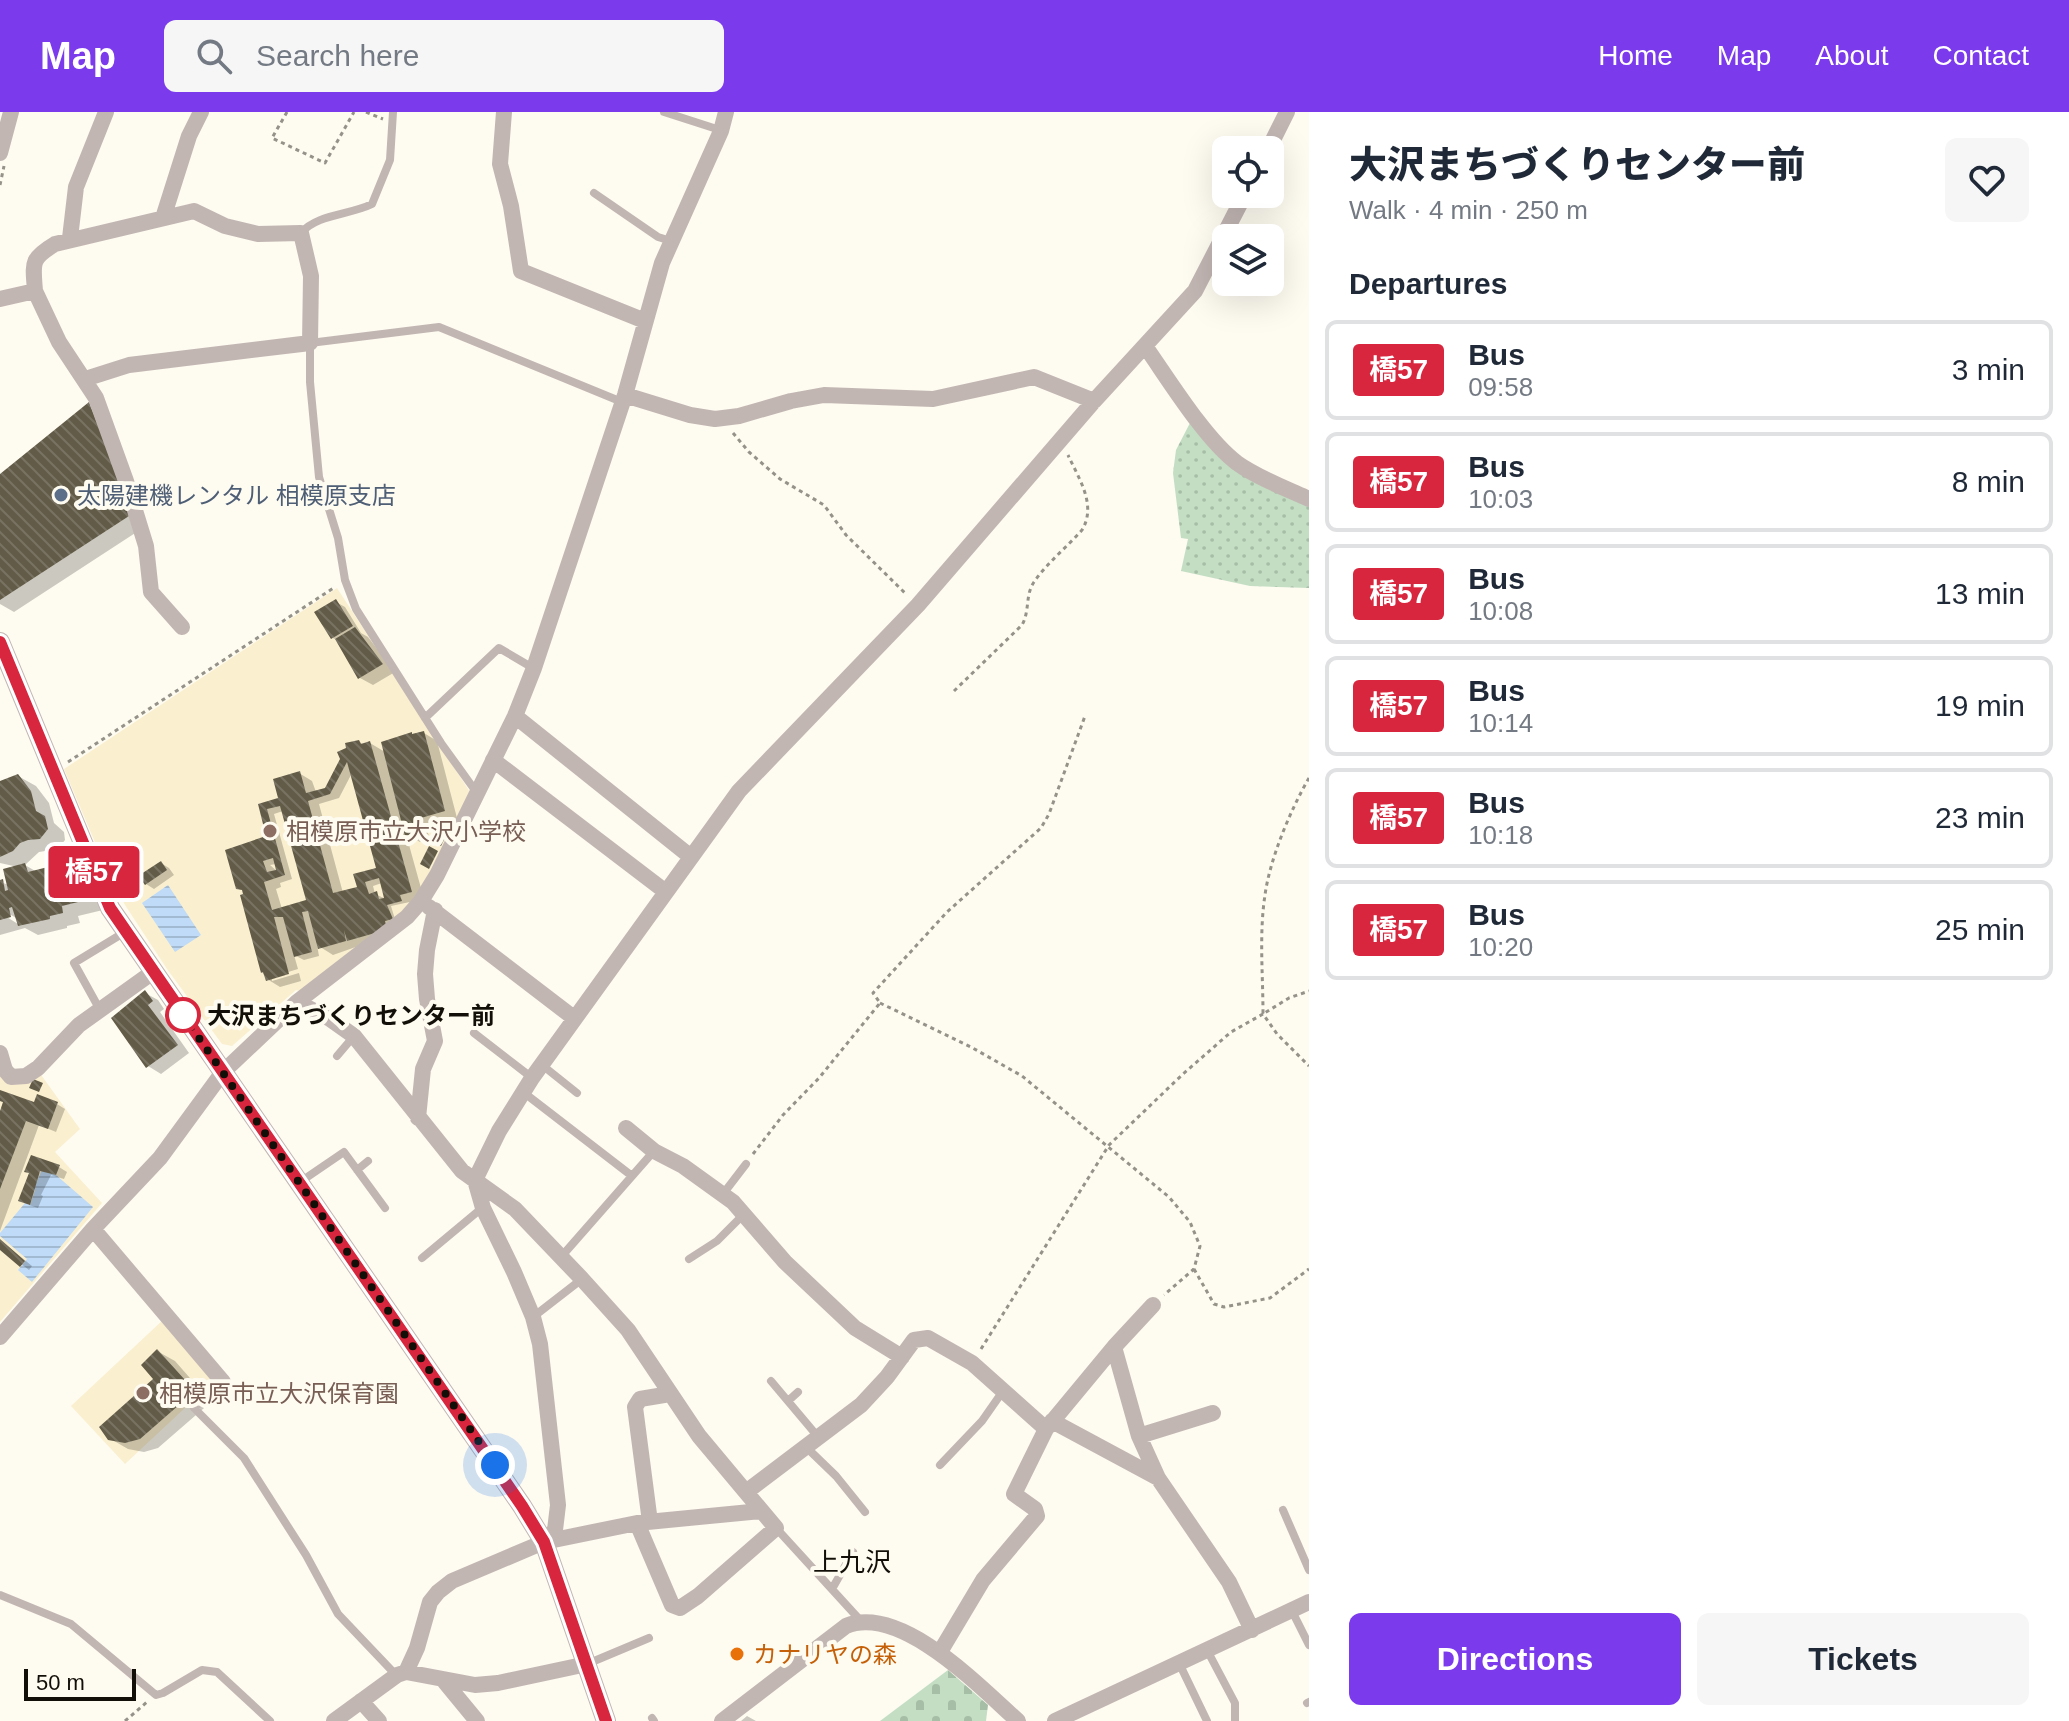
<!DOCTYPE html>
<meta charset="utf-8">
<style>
:root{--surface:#fff;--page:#f6f6f7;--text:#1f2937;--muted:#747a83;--line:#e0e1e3;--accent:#7c3aed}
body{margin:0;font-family:Arial,"Noto Sans JP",sans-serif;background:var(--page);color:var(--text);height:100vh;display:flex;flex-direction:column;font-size:30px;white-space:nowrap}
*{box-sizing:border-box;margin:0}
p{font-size:26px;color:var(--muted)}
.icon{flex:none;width:44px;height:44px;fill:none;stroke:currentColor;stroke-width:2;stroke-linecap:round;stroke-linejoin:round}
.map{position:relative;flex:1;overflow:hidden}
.details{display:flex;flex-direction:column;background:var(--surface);width:760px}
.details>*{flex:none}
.badge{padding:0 16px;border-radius:6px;font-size:28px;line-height:52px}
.tools{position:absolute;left:1212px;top:24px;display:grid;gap:16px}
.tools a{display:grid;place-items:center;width:72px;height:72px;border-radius:12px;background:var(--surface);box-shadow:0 8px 32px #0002;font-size:40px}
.scale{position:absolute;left:24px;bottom:20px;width:112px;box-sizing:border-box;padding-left:8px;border:4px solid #110f07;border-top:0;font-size:22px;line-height:28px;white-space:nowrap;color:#110f07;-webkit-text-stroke:6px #fefbf1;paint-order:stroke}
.you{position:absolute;width:40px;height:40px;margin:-20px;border:6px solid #fff;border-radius:50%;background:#1a73e8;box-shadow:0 0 0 12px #1a73e833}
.map>.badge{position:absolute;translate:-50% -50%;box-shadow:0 0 0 4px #fff}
h2{padding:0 40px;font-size:30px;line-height:72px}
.round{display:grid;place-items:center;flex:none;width:84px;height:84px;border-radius:12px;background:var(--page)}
.head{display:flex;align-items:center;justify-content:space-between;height:136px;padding:0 40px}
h1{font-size:38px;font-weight:800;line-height:60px}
.cta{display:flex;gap:16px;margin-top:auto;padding:16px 40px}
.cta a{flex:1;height:92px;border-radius:12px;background:var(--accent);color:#fff;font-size:32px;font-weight:800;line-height:92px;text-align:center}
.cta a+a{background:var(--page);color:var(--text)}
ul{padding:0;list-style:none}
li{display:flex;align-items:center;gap:24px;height:100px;margin:0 16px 12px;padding:0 24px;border:4px solid var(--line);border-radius:12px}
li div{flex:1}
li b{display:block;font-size:30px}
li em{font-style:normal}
li .badge{min-width:88px;font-weight:700;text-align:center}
header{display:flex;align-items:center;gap:48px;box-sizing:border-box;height:112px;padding:0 40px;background:var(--accent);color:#fff}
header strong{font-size:38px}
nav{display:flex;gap:44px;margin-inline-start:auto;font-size:28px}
.search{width:560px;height:72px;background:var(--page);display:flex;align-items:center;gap:20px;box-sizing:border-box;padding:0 28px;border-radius:12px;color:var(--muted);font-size:30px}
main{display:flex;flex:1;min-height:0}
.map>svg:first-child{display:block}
.built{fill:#faefcf}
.cemetery{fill:url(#cemetery-stones)}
.garden{fill:url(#garden-dots)}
.water{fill:url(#water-rules)}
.shadow{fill:#0003;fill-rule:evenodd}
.building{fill:url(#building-back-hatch);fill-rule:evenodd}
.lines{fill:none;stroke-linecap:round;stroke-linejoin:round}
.path{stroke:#959289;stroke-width:3;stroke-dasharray:4 4;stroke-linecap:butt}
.service{stroke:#c2b6b3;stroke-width:8}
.minor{stroke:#c2b6b3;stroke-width:16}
.tertiary{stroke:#c2b6b3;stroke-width:20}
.line-casing{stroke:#fff;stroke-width:18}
.line{stroke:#d7263d;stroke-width:12}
.walk{stroke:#110f07;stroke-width:8;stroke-dasharray:0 14.4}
.service-dot{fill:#5c6f8a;stroke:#fefbf1;stroke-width:3}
.education-dot{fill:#8d6e63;stroke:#fefbf1;stroke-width:3}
.stop-dot{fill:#fff;stroke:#d7263d;stroke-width:4}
.food-dot{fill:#e8710a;stroke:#fefbf1;stroke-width:3}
.labels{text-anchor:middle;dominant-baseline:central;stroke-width:8;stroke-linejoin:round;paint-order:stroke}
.service-label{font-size:24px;fill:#4e5e75;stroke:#fefbf1;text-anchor:start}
.education-label{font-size:24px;fill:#785e54;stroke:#fefbf1;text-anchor:start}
.stop-label{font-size:24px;font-weight:bold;fill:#110f07;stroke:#fefbf1;text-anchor:start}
.food-label{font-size:24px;fill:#c56008;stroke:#fefbf1;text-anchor:start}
.neighbourhood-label{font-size:26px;fill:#110f07;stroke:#fefbf1}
</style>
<header>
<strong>Map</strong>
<div class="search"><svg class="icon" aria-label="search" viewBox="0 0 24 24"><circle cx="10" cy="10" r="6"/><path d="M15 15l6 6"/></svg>Search here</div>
<nav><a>Home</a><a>Map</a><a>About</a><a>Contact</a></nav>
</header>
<main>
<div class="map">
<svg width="1309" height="1609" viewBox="0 0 1309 1609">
<defs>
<pattern id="cemetery-stones" width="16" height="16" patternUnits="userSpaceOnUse" patternTransform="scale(2)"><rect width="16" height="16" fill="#c3dec3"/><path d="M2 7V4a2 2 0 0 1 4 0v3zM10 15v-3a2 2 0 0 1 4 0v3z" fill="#a6bda6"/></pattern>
<pattern id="garden-dots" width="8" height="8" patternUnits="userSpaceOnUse" patternTransform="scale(2)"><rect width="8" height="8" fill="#c3dec3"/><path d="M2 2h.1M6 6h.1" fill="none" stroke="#a6bda6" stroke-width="1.8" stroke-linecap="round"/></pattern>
<pattern id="water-rules" width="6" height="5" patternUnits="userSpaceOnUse" patternTransform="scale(2)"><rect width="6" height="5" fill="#bfdbf7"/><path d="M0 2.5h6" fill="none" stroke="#a3bbd2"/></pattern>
<pattern id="building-back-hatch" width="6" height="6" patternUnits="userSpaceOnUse" patternTransform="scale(2)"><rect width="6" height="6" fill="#625b47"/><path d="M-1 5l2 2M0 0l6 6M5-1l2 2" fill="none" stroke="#787262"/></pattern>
</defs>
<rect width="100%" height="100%" fill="#fefbf1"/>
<path class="built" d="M337,476L470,680L421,777L403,799L300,879L296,878L232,934L222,932L167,857L125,793L105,754L64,657Z
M0,955L39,960L80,1017L55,1040L102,1091L0,1210Z
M164,1207L215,1268L125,1352L71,1294Z"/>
<path class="cemetery" d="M948,1558L988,1593L986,1609H880Z"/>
<path class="garden" d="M1190,311L1309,393V476L1250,474L1181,459L1188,427L1181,426L1173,361L1176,338Z"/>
<path class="water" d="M168,773L201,823L175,840L142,791Z
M42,1058L56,1063L93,1095L32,1170L18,1158L27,1147L0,1124V1121L25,1091L30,1093L35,1078L33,1077Z"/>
<path class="shadow" d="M89,292L146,414L14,500L0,492V365Z
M336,490L345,495L361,521L368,525L395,560L373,573L360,566L338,529L333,526L317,501Z
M424,621L437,629L457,706L426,715L430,727L420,730L406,722L424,787L391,794L397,814L384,825L333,843L317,833L319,844L304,848L294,843L298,857L272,865V869L299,861L301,869L280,875L267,867L262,860L242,784L269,726L260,693L278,688L299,661L312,669L316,680L326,677L359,630L365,633L370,631L385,640ZM352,661L378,757L356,763L359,776L343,781L319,692L339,686ZM283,699L308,789L282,797L276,777L281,775L280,771L292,767L274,702ZM276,752L279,761L270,753ZM382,771L386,787L375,782L373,774Z
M18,664L36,674L49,691L54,711L64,720L65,728L58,737L39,740L25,753L37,760L76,751L93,761L103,798L78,804L80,811L67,814V816L38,823L25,816L0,823V770L9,773L18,755L0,751V672ZM4,799L18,807V812L2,802Z
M114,735L123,749L112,753L108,751Z
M161,751L169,756L174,763L154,777L146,772Z
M145,881L158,888L164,897L160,900L189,941L161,962L148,954Z
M0,980L32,992H57L65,997L56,1020L39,1013L0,1119V1005L5,991L0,989Z
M59,1055L67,1060L64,1067L51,1063L41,1083L43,1084L38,1096L29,1093L31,1061L27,1059Z
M0,1128L32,1154L29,1158L0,1136Z
M157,1239L175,1249L211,1290L158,1336L144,1340L128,1337L109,1326L156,1268Z
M747,1604L756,1609H741Z"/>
<path class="building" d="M89,290L115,357L129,404L0,488V362Z
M336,487L353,514L331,527L314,500Z
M355,515L383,552L358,567L335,527Z
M424,619L445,699L414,708L418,720L405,724L381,630L412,620V622Z
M359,628L361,632L370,629L412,780L400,783L402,789L387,793L393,807L385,809L386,813L375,821L347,829L344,818L346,829L318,837L308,799L302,800L312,840L294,845L283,805H274L289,862L266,869L263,860L261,861L240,783L243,782L242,778L236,777L225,738L266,724L258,692L278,686L273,667L300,659L306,681L325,676L340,647L337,640L346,636L345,631ZM347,650L376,756L353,762L357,775L333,781L308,689L330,682ZM280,694L306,788L272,798L264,770L285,763L267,697ZM273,746L276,758L267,760L263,749ZM379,766L384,786L379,787L377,779L369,782L365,770Z
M18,662L31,679L36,699L45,704L48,717L40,727L28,728L20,731L13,739L0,745V669Z
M439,715L448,720L441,734L432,730Z
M114,733L120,747L107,753L101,739Z
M429,734L438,739L429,757L420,752Z
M76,748L86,788L62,794L63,801L50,804V807L18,814L12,795L9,796L11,805L0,808V768L3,767L5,779L8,778L3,757L25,751L28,760Z
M161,749L167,758L145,773L138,764Z
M145,878L153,889L148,893L178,933L146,956L111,906Z
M33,967L43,971L39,980L29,976Z
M0,978L34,990L37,982L58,990L48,1017L26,1009L0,1077V999L3,990L0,989Z
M31,1043L60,1053L56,1063L40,1059L30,1093L18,1089L29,1061L24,1060Z
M0,1127L25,1149L20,1155L0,1138Z
M157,1237L195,1279L140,1327L125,1331L108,1328L99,1315L153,1267L141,1253Z"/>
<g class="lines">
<path class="path" d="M287,0L272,26L325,51L354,0
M366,0L383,7
M0,73L4,54
M733,321L749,340L780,367L824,393L846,423L907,483
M954,579L1022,513C1030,499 1025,483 1034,470C1047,451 1067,435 1082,418C1097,393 1079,367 1068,343
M68,650L335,475
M1309,666C1291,697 1270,746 1265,783C1259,822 1263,862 1263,902L1289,886L1309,879
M880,891L971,935L1022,964L1169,1085L1190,1110L1200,1134L1194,1157L1164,1183
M753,1042L783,1003L819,966L880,891L873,881L947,800L1041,716L1049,702L1085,604
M1194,1157L1214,1192L1224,1195L1270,1186L1309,1157
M981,1237L1109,1033L1183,962L1231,920L1263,902L1277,922L1309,954
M125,1609L147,1590"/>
<path class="service" d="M664,0L720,18
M594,81L658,125L671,129
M301,121C317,102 350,103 372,92L390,48L393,0
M425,606L499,536L533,556
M477,681L441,631L356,497L345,468L338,426L319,365L310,270V231L439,215L622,290
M100,898L74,851L125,820
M474,921L531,965
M337,944L354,924
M542,953L577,981
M523,980L632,1064
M357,1058L368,1049
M300,1070L344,1040L385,1096
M723,1082L746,1052
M561,1145L654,1039
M422,1146L482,1096
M689,1147L717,1129L743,1103
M533,1205L582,1167
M771,1269L819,1326
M223,1270L194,1296L244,1346L306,1443L338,1502L396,1563
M788,1289L798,1280
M807,1336L836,1364L865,1400
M940,1353L982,1309L1003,1279
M1283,1398L1309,1458
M776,1416L860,1508
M832,1477L853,1440
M0,1483L71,1512L156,1583L163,1581L202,1558L217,1560L270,1609
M1292,1499L1309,1533
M1207,1538L1235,1591V1609
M1179,1551L1207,1609
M587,1552L649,1526
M1307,1591L1309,1590
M652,1606L654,1609"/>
<path class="minor" d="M504,0L500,52L511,94L521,159L645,209
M1268,38L1287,0
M0,41L11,0
M163,106L189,24L201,0
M70,126L76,75L106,0
M35,179C33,151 30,147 55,132L194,99L225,114L258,122L301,121L311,164L310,231L129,253L85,267
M0,187L35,179L59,230L96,286L126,369L146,434L151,480L182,515
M1145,234C1169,268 1205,327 1237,351C1258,366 1285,376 1309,387
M625,283L690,303L715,307L739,304L791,289L824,283L933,287L1034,265L1094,289
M515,604L691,745
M493,648L666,780
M429,795L574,906
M297,890L330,907L354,924L462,1059L515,1097L582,1167L628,1218L699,1324L776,1416L698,1484L680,1496L672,1493L637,1411
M0,941L5,958L11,965L26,964L38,956L79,913L153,860
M418,1006L423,957L435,929L427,887L425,862L427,838L435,798
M626,1016L654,1039L683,1054L733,1090L785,1150L855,1216L902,1245
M93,1117L223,1270
M0,1225L93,1117L160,1046L223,960L297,890L407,805L421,789L437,763L515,604L534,556L625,283L662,151L721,19L726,0
M1114,1235L1139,1324L1158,1366L1229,1470L1252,1518
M1052,1309L1158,1366
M1139,1324L1213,1301
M746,1380L861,1293L887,1265L914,1228L928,1226L972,1251L1046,1317
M650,1410L635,1295L640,1287L670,1282
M544,1430L637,1411L761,1399
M940,1540L983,1468L1037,1404L1035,1397L1014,1382L1046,1317L1114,1235L1153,1193
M406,1560L417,1536L430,1490L438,1480L452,1469L544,1430L555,1418L558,1393L540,1232L533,1205L514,1160L483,1096L475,1068L499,1019L532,966L739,679L918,493L1094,289L1195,179L1245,82
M444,1569L477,1609
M361,1589L379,1609
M334,1609L397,1563L406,1560L475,1573L498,1571L587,1552
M722,1609L846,1514C901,1492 980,1575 1018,1609
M1055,1609L1309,1490"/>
<path class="tertiary" d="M0,530L110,796L522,1394L544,1430L606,1609"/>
</g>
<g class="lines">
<defs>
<path id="line" d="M0,530L110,796L522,1394L544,1430L606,1609"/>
</defs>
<use href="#line" class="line-casing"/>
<use href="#line" class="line"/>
<path class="walk" d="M183,903L495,1353"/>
</g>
<circle class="service-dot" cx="61" cy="383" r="8"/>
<g class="education-dot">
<circle cx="270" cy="719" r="8"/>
<circle cx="143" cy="1281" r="8"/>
</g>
<circle class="stop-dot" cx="183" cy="903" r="16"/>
<circle class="food-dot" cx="737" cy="1542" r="8"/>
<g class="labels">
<g class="service-label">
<text x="77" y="383">太陽建機レンタル 相模原支店</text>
</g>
<g class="education-label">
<text x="286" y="719">相模原市立大沢小学校</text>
<text x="159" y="1281">相模原市立大沢保育園</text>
</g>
<g class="stop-label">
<text x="207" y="903">大沢まちづくりセンター前</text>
</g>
<g class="food-label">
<text x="753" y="1542">カナリヤの森</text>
</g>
<g class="neighbourhood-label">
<text x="852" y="1450">上九沢</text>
</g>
</g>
</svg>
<div class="tools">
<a><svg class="icon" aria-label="locate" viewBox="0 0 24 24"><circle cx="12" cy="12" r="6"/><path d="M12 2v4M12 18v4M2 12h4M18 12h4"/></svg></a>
<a><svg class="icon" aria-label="layers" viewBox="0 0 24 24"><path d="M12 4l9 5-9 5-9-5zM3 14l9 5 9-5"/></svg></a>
</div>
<div class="scale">50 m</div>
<div class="you" style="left:495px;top:1353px"></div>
<b class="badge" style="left:94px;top:760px;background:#d7263d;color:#fff">橋57</b>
</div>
<section class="details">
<div class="head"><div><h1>大沢まちづくりセンター前</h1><p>Walk · 4 min · 250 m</p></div><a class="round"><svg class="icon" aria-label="heart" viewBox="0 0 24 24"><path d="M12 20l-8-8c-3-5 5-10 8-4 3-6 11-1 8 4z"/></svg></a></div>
<h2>Departures</h2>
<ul>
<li><span class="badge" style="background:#d7263d;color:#fff">橋57</span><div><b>Bus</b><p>09:58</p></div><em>3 min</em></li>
<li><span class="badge" style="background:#d7263d;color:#fff">橋57</span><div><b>Bus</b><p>10:03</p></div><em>8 min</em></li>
<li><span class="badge" style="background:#d7263d;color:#fff">橋57</span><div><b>Bus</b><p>10:08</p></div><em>13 min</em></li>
<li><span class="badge" style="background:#d7263d;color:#fff">橋57</span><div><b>Bus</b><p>10:14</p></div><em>19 min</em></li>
<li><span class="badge" style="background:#d7263d;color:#fff">橋57</span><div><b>Bus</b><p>10:18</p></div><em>23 min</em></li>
<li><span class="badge" style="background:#d7263d;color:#fff">橋57</span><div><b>Bus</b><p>10:20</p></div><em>25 min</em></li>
</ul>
<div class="cta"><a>Directions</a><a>Tickets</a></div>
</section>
</main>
